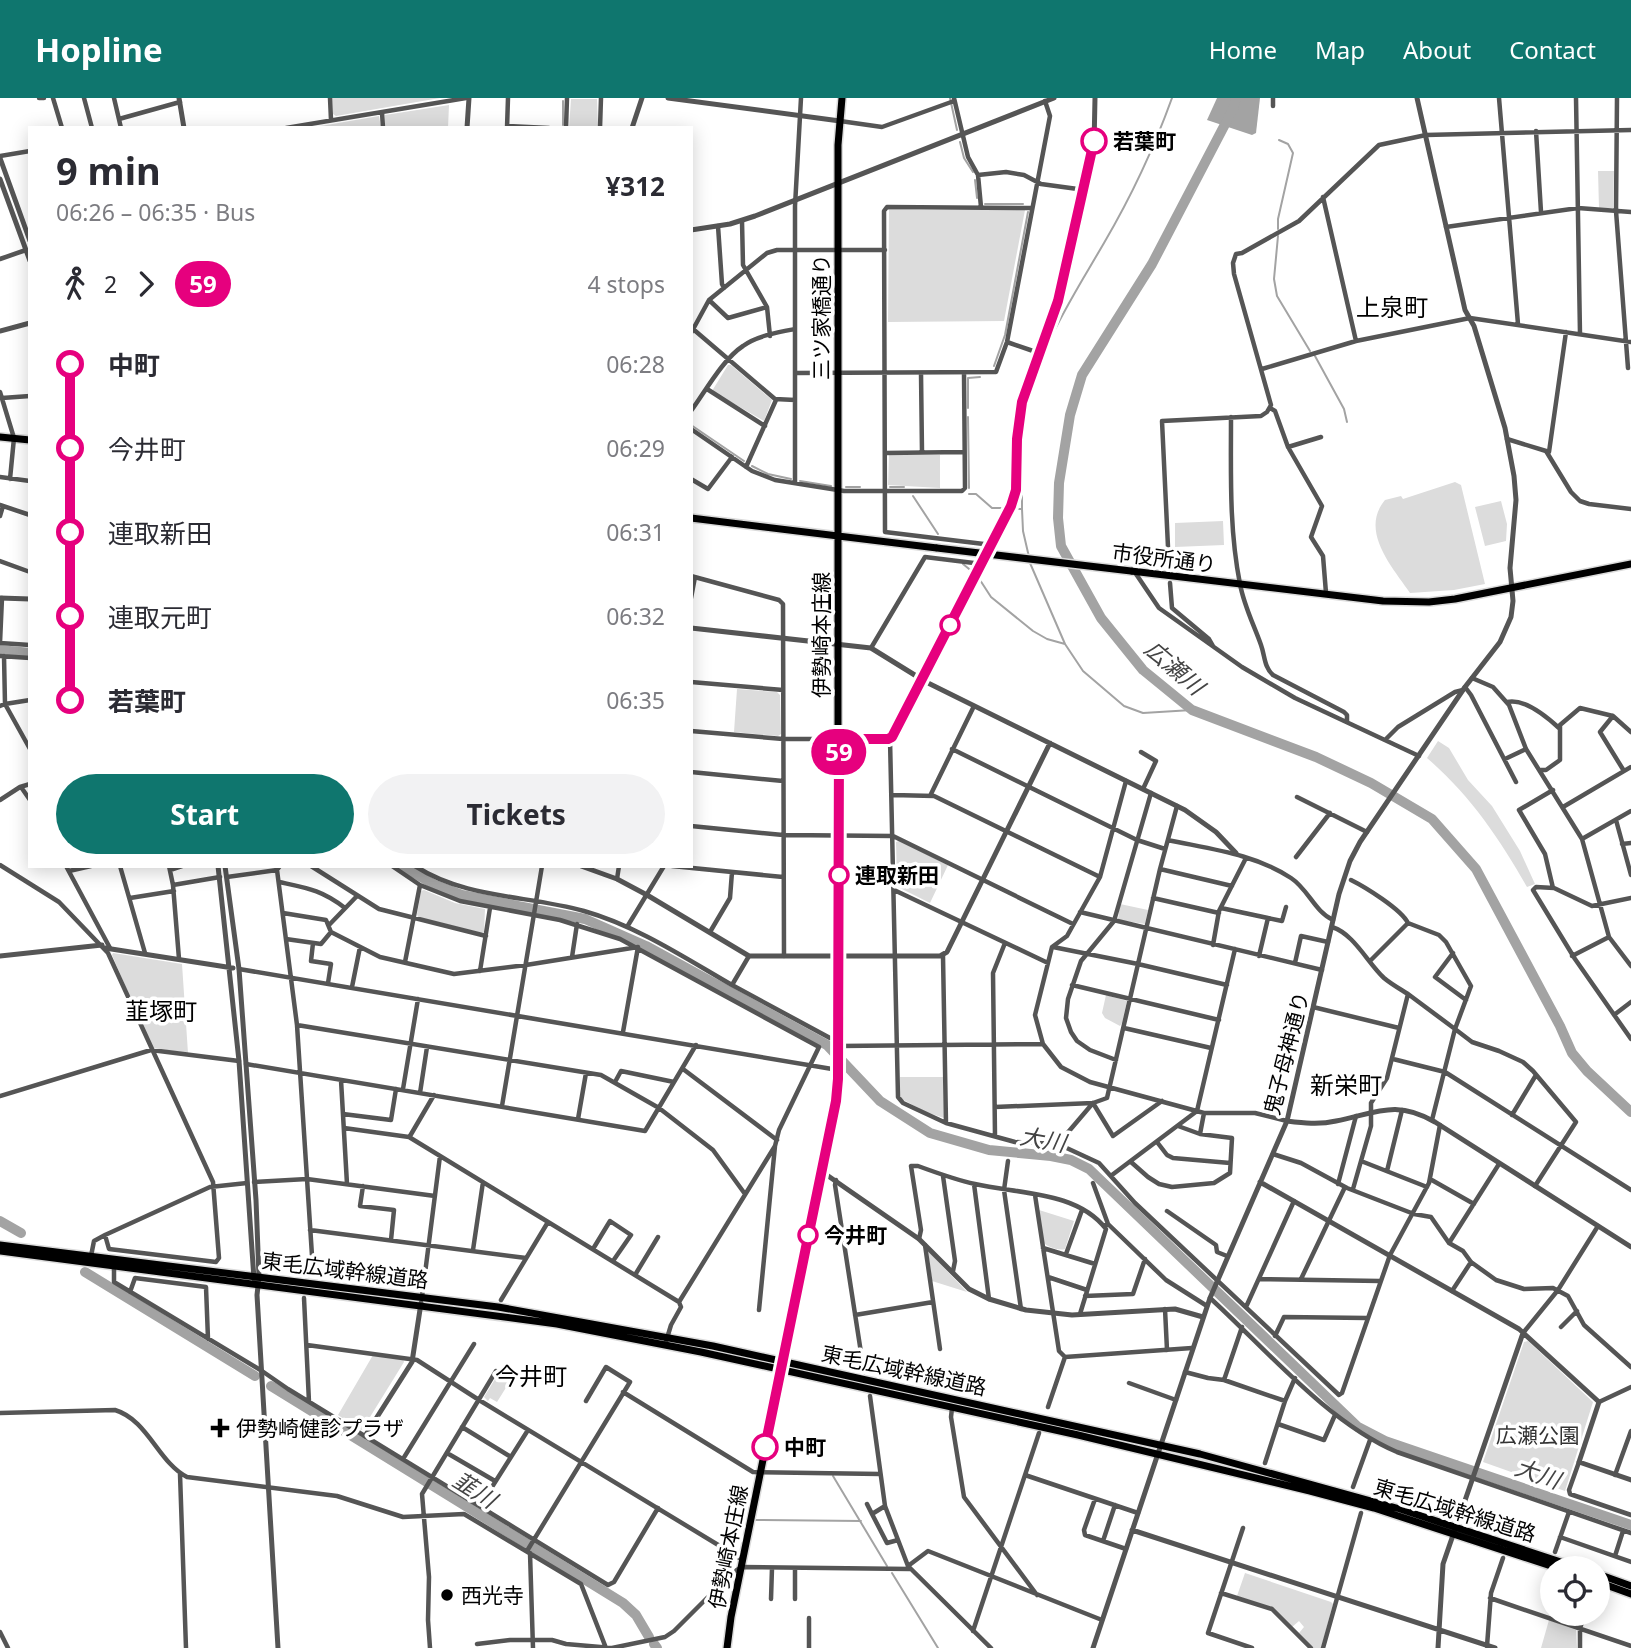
<!DOCTYPE html>
<meta charset="utf-8">
<style>
:root{--surface:#fff;--page:#f2f2f3;--text:#2b2b33;--muted:#7c7c81;--accent:#0f766e}
body{margin:0;font-family:"Noto Sans","Noto Sans JP",sans-serif;background:var(--page);color:var(--text);height:100vh;display:flex;flex-direction:column;font-size:26px;white-space:nowrap}
*{box-sizing:border-box;margin:0}
p{font-size:23px;color:var(--muted)}
.icon{flex:none;width:38px;height:38px;fill:none;stroke:currentColor;stroke-width:2;stroke-linecap:round;stroke-linejoin:round}
.map{position:relative;flex:1;overflow:hidden}
.side{position:absolute;left:28px;top:28px;width:665px;height:742px;display:flex;flex-direction:column;background:var(--surface);border-radius:0px;box-shadow:0 4px 18px #0003}
.side>*{flex:none}
.badge{padding:0 14px;border-radius:23px;font-size:24px;line-height:46px}
.tools{position:absolute;left:1540px;top:1458px;display:grid;gap:14px}
.tools a{display:grid;place-items:center;width:70px;height:70px;border-radius:50%;background:var(--surface);box-shadow:0 4px 18px #0003;font-size:35px}
.map>.badge{position:absolute;translate:-50% -50%;box-shadow:0 0 0 4px #fff}
.legs{display:flex;align-items:center;gap:10px;height:77px;padding:0 28px;font-size:23px}
.legs p{margin-inline-start:auto}
.headline{display:flex;align-items:center;justify-content:space-between;height:119px;padding:0 28px}
h1{font-size:38px;font-weight:700;line-height:52px}
.primary-button{display:flex;gap:14px;margin-top:auto;padding:14px 28px}
.primary-button a{flex:1;height:80px;border-radius:42px;background:var(--accent);color:#fff;font-size:28px;font-weight:700;line-height:80px;text-align:center}
.primary-button a+a{background:var(--page);color:var(--text)}
ul{padding:0 28px;list-style:none}
li{display:flex;align-items:center;gap:24px;height:84px;font-size:26px}
li i{display:grid;place-items:center;width:10px;height:100%;margin:0 9px;background:currentColor}
li i::after{content:'';width:18px;height:18px;margin:-9px;border:5px solid;border-radius:50%;background:var(--surface)}
li p{margin-inline-start:auto}
li:first-child i{background:linear-gradient(#0000 50%,currentColor 0)}
li:last-child i{background:linear-gradient(currentColor 50%,#0000 0)}
header{display:flex;align-items:center;gap:42px;box-sizing:border-box;height:98px;padding:0 35px;background:var(--accent);color:#fff}
header strong{font-size:33px}
nav{display:flex;gap:38px;margin-inline-start:auto;font-size:24px}
.map>svg:first-child{display:block}
.green{fill:#dcdcdc}
.water{fill:#a3a3a3}
.lines{fill:none;stroke-linecap:round;stroke-linejoin:round}
.stream{stroke:#a3a3a3;stroke-width:2}
.river{stroke:#a3a3a3;stroke-width:10}
.primary-casing{stroke:#dbdbdb;stroke-width:10}
.trunk-casing{stroke:#dbdbdb;stroke-width:10}
.minor{stroke:#555;stroke-width:4.5}
.tertiary{stroke:#555;stroke-width:5}
.primary{stroke:#000;stroke-width:7}
.trunk{stroke:#000;stroke-width:7}
.primary-bridge-casing{stroke:#dbdbdb;stroke-width:10;stroke-linecap:butt}
.primary-bridge{stroke:#000;stroke-width:7}
.line-1-casing{stroke:#fff;stroke-width:16}
.line-1{stroke:#e6007e;stroke-width:10}
.stop-1-dot{fill:#fff;stroke:#e6007e;stroke-width:3.5}
.poi-dot{fill:#000;stroke:#fff;stroke-width:2.5}
.labels{text-anchor:middle;dominant-baseline:central;stroke-width:7;stroke-linejoin:round;paint-order:stroke}
.stop-label{font-size:21px;font-weight:bold;fill:#000;stroke:#fff;text-anchor:start}
.street-label{font-size:21px;fill:#000;stroke:#fff}
.poi-label{font-size:21px;fill:#000;stroke:#fff;text-anchor:start}
.park-label{font-size:21px;fill:#333;stroke:#fff}
.water-label{font-size:23px;font-style:italic;fill:#444;stroke:#fff}
.quarter-label{font-size:24px;fill:#000;stroke:#fff}
</style>
<header>
<strong>Hopline</strong>
<nav><a>Home</a><a>Map</a><a>About</a><a>Contact</a></nav>
</header>
<div class="map">
<svg width="1631" height="1550" viewBox="0 0 1631 1550">
<rect width="100%" height="100%" fill="#fff"/>
<path class="green" d="M332,0H440L336,18L333,16Z
M571,1H597L598,30H569Z
M449,7L448,30H385V17Z
M379,18L381,30H309Z
M1598,73H1614L1613,110H1599Z
M889,112H1025L1004,223L888,224Z
M728,267H731L772,302L764,323L712,293Z
M889,357H940V390L888,387Z
M1455,384L1461,387L1485,486L1454,492L1410,495C1393,470 1359,433 1385,402L1401,398L1403,401Z
M1501,403L1507,426L1506,443L1485,448L1475,409Z
M1223,423L1224,447L1175,449V425Z
M737,591L777,594L780,597L781,636L778,638L734,634Z
M1438,643L1449,650L1468,682L1492,708L1520,753L1535,786L1527,789C1500,741 1469,696 1427,660Z
M899,743L948,767L930,805L898,789L897,786L896,744Z
M424,792L455,805L485,811L484,834L481,835L418,819L417,816L421,793Z
M1120,806L1148,812L1145,826L1118,822Z
M113,855L182,866L188,955L152,950L112,857Z
M1106,897L1127,903L1122,925L1120,928L1105,920L1102,915Z
M900,979H943L944,1020L923,1013L902,1001L900,999Z
M1039,1112L1074,1123L1065,1151C1059,1153 1047,1149 1043,1144Z
M928,1153L967,1194L932,1183Z
M1528,1243L1593,1304L1565,1393L1483,1364L1524,1244Z
M373,1257L403,1261L404,1264L362,1332L359,1331L338,1317Z
M500,1273L512,1280L497,1304L490,1300L488,1303L484,1299Z
M1245,1475L1331,1504L1333,1506L1321,1550H1314L1299,1535L1304,1529L1299,1523L1292,1529L1273,1510L1237,1498Z
M1549,1522L1576,1532L1577,1550H1541Z"/>
<path class="water" d="M1217,0H1260L1256,35L1252,37L1207,22Z"/>
<g class="lines">
<path class="stream" d="M950,0L957,32
M563,27V3
M960,44L964,60L973,74
M975,82L977,100
M985,106H1023
M1278,131V121L1293,55L1288,46L1279,42
M1278,138L1274,181L1277,198L1310,253
M1315,258L1344,311L1347,324
M994,268L1005,237L1028,114
M968,310V280L980,279
M968,319L969,390
M691,327L744,363
M1023,344C1025,269 1068,207 1104,145C1131,99 1154,50 1172,0
M1022,357V411
M752,368L768,376L791,381
M800,383L831,388
M846,389H860
M890,389H904
M969,396H976L992,410H1004
M913,398L938,436
M1019,411H1022L1023,433L1029,459
M1030,465L1065,546
M963,466L974,475
M980,482L991,499L1033,533L1047,541L1065,546L1083,573L1124,608L1143,615L1192,612
M833,1378L887,1468
M756,1422L861,1423
M892,1475L938,1550"/>
<path class="river" d="M1236,0L1233,11L1152,166L1082,277L1070,317L1059,385L1058,420L1061,448L1101,520L1143,572L1192,612L1316,659L1371,685L1432,721L1476,771L1560,928L1572,955L1587,973L1631,1014
M0,552L30,555
M402,768L435,787L462,797L585,821L646,848L827,947L880,1003L930,1035L989,1052L1051,1058L1071,1062L1089,1071L1358,1329L1385,1343L1631,1427
M0,1123L21,1135
M85,1174L255,1278
M271,1288L623,1505L636,1517L649,1539
M654,1546L657,1550"/>
<defs>
<path id="primary" d="M0,339L30,342
M691,420L937,450
M1131,473L1383,503L1429,504L1455,501L1631,466
M727,1550L731,1519L833,1018L838,981V47L842,0"/>
<path id="trunk" d="M0,1147L498,1209L713,1248L1200,1356L1400,1411L1579,1470
M0,1153L557,1226L701,1254L1078,1337L1310,1393L1374,1410L1557,1470
M1598,1476L1631,1488
M1598,1484L1631,1496"/>
</defs>
<use href="#primary" class="primary-casing"/>
<use href="#trunk" class="trunk-casing"/>
<path class="minor" d="M39,0H44
M53,0L62,30
M84,0L92,30
M114,0L121,30
M330,0L331,22
M954,0L968,59L978,77L981,109
M1499,0L1518,226
M1576,0L1580,236
M1617,0L1616,113L1628,270
M1273,8V0
M382,14L383,30
M119,21L180,4
M840,23L882,29L954,3
M507,28L549,30
M286,30L466,0
M507,30L508,0
M566,30L567,0
M600,30L601,0
M1536,33L1541,114
M0,58L30,53
M978,77L1006,74L1024,77L1041,86L1085,92
M1323,99L1356,243
M742,123L743,167L767,209L770,238
M718,128L722,186L724,190
M1446,129L1578,110L1631,114
M0,161L26,152
M709,202L728,220L767,209
M693,231L775,301L795,302
M691,235L709,202L767,155L777,152H885
M1007,244L1039,255
M1262,271L1356,243L1470,220L1631,244
M795,275L996,274L1007,244L1050,18L1045,3
M921,275L922,354
M707,291L765,328
M0,294L14,340L10,381
M2,300L30,298
M1270,310L1275,313L1288,349L1322,408L1311,439L1323,458L1326,495
M691,313C705,294 723,261 743,248C756,238 779,234 795,231
M1231,319C1231,375 1229,431 1240,486C1244,508 1254,527 1261,547C1265,558 1264,569 1273,577L1344,614L1347,617V623
M691,331L752,373L775,382L844,393H962L965,390L964,275
M1507,341L1546,353L1571,394L1580,403L1589,406L1631,411
M1288,349L1321,339
M1549,354L1566,234
M885,355L964,354
M746,369L776,302
M0,379L30,383
M691,381L708,391L732,359
M795,385V108L801,0
M0,407L30,417
M0,418L3,408
M992,447L885,434L884,113L887,109L1032,110
M0,463L30,474
M1169,470L1162,323L1261,318L1267,314L1271,307L1234,176L1233,165L1236,156L1242,155L1299,123L1379,47L1426,37L1631,32
M1134,473L1159,510L1242,569L1295,600L1419,658
M691,478L779,502L783,506L784,858
M1170,485L1172,510L1209,541L1213,548
M691,500L695,479
M0,545L2,500
M0,545L30,547
M871,550L925,459L982,466
M0,558L30,560
M1472,580L1493,589L1509,607L1526,651L1582,741L1609,839L1631,868
M691,584L783,592
M1465,589L1471,597L1516,684
M30,602L5,606L30,651
M1507,604C1524,600 1547,619 1559,630
M0,608L5,606L4,558
M1613,618L1600,634L1624,673
M691,633L783,641H838
M890,641L898,999L903,1005L946,1025L1015,1044L1058,1046L1099,1065L1135,1105L1339,1297L1342,1295L1390,1157L1429,1085L1440,1027
M1386,641L1398,629L1455,594L1463,592
M952,651L1137,742L1165,751
M1141,654L1156,663L1143,691
M1505,661L1526,651
M1541,672H1546L1560,662V627L1580,610L1613,618L1631,634
M691,674L783,683
M1126,683L1100,779L1067,838L1052,849L1035,917L1043,946L1061,969L1090,984L1204,1015H1255L1287,1023
M21,689L30,702
M1553,692L1519,712L1545,756L1553,790
M931,696L974,608
M893,697L934,698L1100,779
M1297,699L1367,734
M0,702L20,689L30,686
M1563,709L1631,669
M1616,722L1631,777
M691,728L783,737L893,738L1073,826
M1582,741L1631,713
M1168,742C1210,751 1255,756 1291,780C1308,791 1315,814 1333,822
M1622,746L1631,745
M1296,759L1330,715
M0,767L59,804L108,855L213,1084L219,1160L216,1164L109,1151L105,1137
M66,768L110,850
M120,768L145,855
M169,768L173,787L179,861
M311,768L379,811L486,838
M392,768L420,787L460,803L560,822L620,841L819,949L779,1032L775,1048L759,1212
M415,768C466,801 527,797 584,813C637,828 685,860 732,887L749,858
M672,768L783,779
M1160,771L1232,788
M170,772L182,768
M277,772L297,927L313,1173L309,1177
M69,773L91,768
M227,779L277,772L280,768
M617,781L619,768
M1351,782C1365,789 1401,811 1408,825
M279,784C307,790 322,792 345,810
M173,787L220,779
M894,792L1048,865
M130,800L174,793
M1153,800L1219,815
M1631,800L1592,808L1554,790L1536,789L1533,792L1575,861L1631,941
M1221,810L1282,823L1286,809
M1080,814L1322,872
M283,815L326,822L331,834L380,859L454,876L526,867L638,849L623,934
M329,827L357,798
M627,829L664,768
M1332,829C1354,836 1367,864 1384,880C1391,886 1400,891 1408,896L1387,980L1371,1005V1028L1361,1063L1427,1089
M710,834L730,800L732,774
M286,841L321,846L331,834
M313,845L311,863L331,866L328,885
M1213,847L1219,813L1246,760
M1053,849L1138,866L1227,887
M1453,855L1435,879L1466,902
M943,858L946,1025
M1259,858L1268,820
M1572,858L1609,839
M572,859L577,826
M1370,863L1408,825L1439,837L1446,844L1471,888L1455,931L1408,896
M405,864L420,787
M1295,865L1301,838L1328,844
M239,871L838,972
M480,873L490,810
M732,887L830,940H839
M1072,887L1219,922
M352,889L360,849
M1313,909L1399,930
M1614,917L1631,904
M297,927L601,977L659,1010L713,1052L745,1096
M1124,930L1211,950
M839,948L1043,946
M1393,961L1445,974L1631,1092
M1116,962L1090,952L1077,943L1071,934L1066,920L1068,901L1081,863L1114,823L1151,695
M246,966L645,1033L696,947
M683,971L777,1042
M341,982L347,1086
M615,984L621,973L674,984
M403,991L418,901
M420,995L427,949
M0,998L151,952L239,963
M502,1008L542,768
M995,1009L1093,1005L1107,1000L1160,771L1177,708
M343,1016L391,1022L396,991
M1512,1017L1536,977
M578,1021L586,975
M1432,1022L1455,931L1472,944L1499,953L1523,964L1533,973L1576,1024L1535,1088
M344,1030L409,1039L679,1204
M1200,1036L1204,1015
M410,1038L434,997
M995,1038L993,875L1005,845
M1157,1044L1167,1057L1173,1060L1230,1065
M1058,1046L1093,1005L1113,1038L1162,1003
M1273,1056L1301,1065L1347,1090L1414,1116L1431,1119L1449,1145L1499,1066
M1008,1063L1004,1092L1021,1211
M1131,1064L1148,1079L1159,1086L1172,1089L1214,1085L1230,1075L1232,1040L1200,1036L1178,1028
M1387,1073L1402,1012
M1112,1077L1197,1013L1235,851
M943,1078L955,1163L953,1173
M1430,1081L1474,1106
M836,1082L835,1087L864,1274
M254,1084L307,1081L435,1098
M1093,1085L1108,1126
M974,1086L989,1201
M1338,1086L1356,1018
M363,1088L360,1108L394,1112L391,1142
M1353,1091L1361,1063
M1035,1097L1059,1253L1065,1259
M1167,1113L1216,1147L1217,1154L1227,1158
M1104,1128L1108,1126L1166,1182L1207,1208
M310,1132L526,1160
M919,1141L921,1132L911,1068H918C937,1075 956,1082 975,1086C1018,1096 1077,1093 1106,1131L1080,1216
M1449,1145L1463,1153L1471,1164L1496,1182L1524,1191L1553,1190L1568,1198L1584,1227L1631,1269
M925,1147L940,1251
M1043,1150L1095,1166
M593,1151L610,1123L631,1137L613,1163
M473,1152L483,1084
M1066,1156L1082,1112
M91,1158L94,1143L105,1137L210,1089L247,1085
M114,1168V1184L262,1273L288,1291L608,1487L614,1484L658,1410
M635,1177L658,1139
M1048,1179L1087,1192
M1260,1181L1380,1183
M1301,1181L1345,1089
M1452,1193L1471,1164
M130,1194L135,1180L206,1189L208,1241
M1085,1198L1133,1196L1145,1161
M422,1199L440,1058
M304,1200L309,1304
M1210,1200C1265,1250 1328,1325 1397,1354L1631,1435
M501,1202L548,1124
M1246,1209L1294,1103
M1165,1211L1167,1252
M855,1217L933,1204
M1561,1229L1577,1213
M1523,1235L1558,1192L1598,1128
M1275,1238L1284,1219L1367,1220
M307,1247L417,1262L479,1302L743,1462
M665,1247L671,1227L681,1209L679,1204L775,1048
M1065,1259L1192,1250
M1185,1274L1208,1280L1224,1282L1285,1303
M1224,1282L1242,1229
M1129,1285L1176,1302
M623,1294L753,1374L880,1376
M870,1298L885,1408L908,1468L991,1550
M1599,1304L1631,1289
M1048,1309L1065,1259
M952,1310L951,1319L964,1399L1037,1497
M0,1315L115,1312C148,1322 158,1364 187,1379L337,1398L403,1419L464,1416L581,1486L606,1550
M1278,1326L1324,1342L1335,1317
M462,1329L511,1359
M447,1355L495,1383
M403,1361L474,1246
M1579,1364L1569,1392L1570,1396L1631,1417
M1265,1365L1285,1303L1295,1280
M180,1376L186,1550
M1025,1377L1138,1415
M1615,1377L1631,1333
M1353,1389L1370,1342
M1095,1401L1084,1432L1085,1437L1126,1451
M867,1406L872,1416
M480,1408L528,1332
M885,1408L872,1416L887,1445L898,1442
M1243,1430L1208,1535L1252,1550
M1560,1439L1631,1464
M1103,1443L1115,1407
M527,1453L630,1284L606,1269L586,1303
M1555,1454L1569,1414
M530,1455L533,1550
M1615,1458L1623,1433
M908,1468L928,1453L1102,1522
M1221,1495L1272,1511L1311,1550
M1490,1500L1631,1548
M771,1501L772,1470
M795,1501V1470
M973,1533L1039,1335
M0,1534L8,1550
M477,1546L510,1542H552L566,1546L612,1550L665,1539L674,1533L732,1475L742,1469L910,1471
M1487,1548L1491,1495L1503,1460
M430,1550L428,1522L429,1479L422,1396L496,1273
M809,1550V1520
M1323,1550L1361,1415
M1580,1550V1530L1585,1516"/>
<path class="tertiary" d="M179,0L184,30
M668,0L840,23
M467,30L469,0
M632,30L642,0
M0,60L30,143
M0,81L30,163
M691,132L730,126L755,118L1054,0
M0,233L30,225
M0,500L30,501
M691,530L871,550L926,584L1185,712L1216,734L1236,755
M839,641L892,639L1011,408L1016,392L1017,341L1022,304L1058,203L1084,98L1094,48L1095,0
M218,768L239,963L254,1181
M225,768L239,871L256,1102L259,1179L257,1197L278,1550
M581,768L617,781L647,797L749,858H940L947,854L1050,645
M105,850L233,870
M0,858L102,847
M1287,1023C1303,1025 1319,1027 1336,1023C1376,1015 1396,1001 1435,1024L1631,1149
M821,1073L919,1141L969,1191L989,1201L1026,1212L1072,1217L1175,1211L1203,1219
M1260,1084L1519,1231L1599,1304L1579,1364L1631,1382
M365,1338L412,1264L421,1205
M1132,1432L1495,1550
M1093,1550L1210,1200L1287,1023L1339,796L1350,763L1360,744L1465,589L1500,544L1511,519L1513,503L1510,470L1516,402L1514,378L1505,330L1474,228L1465,212L1417,0
M1438,1550L1443,1466L1523,1235"/>
<use href="#primary" class="primary"/>
<use href="#trunk" class="trunk"/>
<defs>
<path id="primary-bridge" d="M937,450L1131,473"/>
</defs>
<use href="#primary-bridge" class="primary-bridge-casing"/>
<use href="#primary-bridge" class="primary-bridge"/>
</g>
<g class="lines">
<defs>
<path id="line-1" d="M765,1349L836,1003L838,981L839,641H888L892,639L1011,408L1016,392L1017,341L1022,304L1058,203L1094,43"/>
</defs>
<use href="#line-1" class="line-1-casing"/>
<use href="#line-1" class="line-1"/>
</g>
<g class="stop-1-dot">
<circle cx="1094" cy="43" r="12"/>
<circle cx="950" cy="527" r="9"/>
<circle cx="839" cy="777" r="9"/>
<circle cx="808" cy="1137" r="9"/>
<circle cx="765" cy="1349" r="12"/>
</g>
<g class="poi-dot">
<path d="M216.5 1319.5h7v7h7v7h-7v7h-7v-7h-7v-7h7z"/>
<circle cx="447" cy="1497" r="7"/>
</g>
<g class="labels">
<g class="stop-label">
<text x="1113" y="43">若葉町</text>
<text x="855" y="777">連取新田</text>
<text x="824" y="1137">今井町</text>
<text x="784" y="1349">中町</text>
</g>
<g class="street-label">
<text transform="translate(821 219) rotate(-90)">三ツ家橋通り</text>
<text transform="translate(1164 460) rotate(7)">市役所通り</text>
<text transform="translate(821 537) rotate(-90)">伊勢崎本庄線</text>
<text transform="translate(1286 955) rotate(-76)">鬼子母神通り</text>
<text transform="translate(345 1172) rotate(7)">東毛広域幹線道路</text>
<text transform="translate(904 1272) rotate(12)">東毛広域幹線道路</text>
<text transform="translate(1455 1412) rotate(17)">東毛広域幹線道路</text>
<text transform="translate(728 1449) rotate(-79)">伊勢崎本庄線</text>
</g>
<g class="poi-label">
<text x="236" y="1330">伊勢崎健診プラザ</text>
<text x="461" y="1497">西光寺</text>
</g>
<g class="park-label">
<text x="1538" y="1337">広瀬公園</text>
</g>
<g class="water-label">
<text transform="translate(1175 569) rotate(41)">広瀬川</text>
<text transform="translate(1043 1041) rotate(10)">大川</text>
<text transform="translate(1538 1375) rotate(19)">大川</text>
<text transform="translate(475 1391) rotate(32)">韮川</text>
</g>
<g class="quarter-label">
<text x="1392" y="208">上泉町</text>
<text x="161" y="912">韮塚町</text>
<text x="1346" y="986">新栄町</text>
<text x="531" y="1277">今井町</text>
</g>
</g>
</svg>
<div class="tools">
<a><svg class="icon" aria-label="locate" viewBox="0 0 24 24"><circle cx="12" cy="12" r="6"/><path d="M12 2v4M12 18v4M2 12h4M18 12h4"/></svg></a>
</div>
<b class="badge" style="left:839px;top:654px;background:#e6007e;color:#fff">59</b>
<section class="side">
<div class="headline"><div><h1>9 min</h1><p>06:26 – 06:35 · Bus</p></div><b>¥312</b></div>
<div class="legs"><svg class="icon" aria-label="walk" viewBox="0 0 24 24"><circle cx="13" cy="4" r="2"/><path d="M13 8l-2 6 4 7M11 14l-3 7M7 12l3-4h3l4 4"/></svg>2<svg class="icon" aria-label="forward" viewBox="0 0 24 24"><path d="M9 5l7 7-7 7"/></svg><b class="badge" style="background:#e6007e;color:#fff">59</b><p>4 stops</p></div>
<ul>
<li><i style="color:#e6007e"></i><b>中町</b><p>06:28</p></li>
<li><i style="color:#e6007e"></i><span>今井町</span><p>06:29</p></li>
<li><i style="color:#e6007e"></i><span>連取新田</span><p>06:31</p></li>
<li><i style="color:#e6007e"></i><span>連取元町</span><p>06:32</p></li>
<li><i style="color:#e6007e"></i><b>若葉町</b><p>06:35</p></li>
</ul>
<div class="primary-button"><a>Start</a><a>Tickets</a></div>
</section>
</div>
